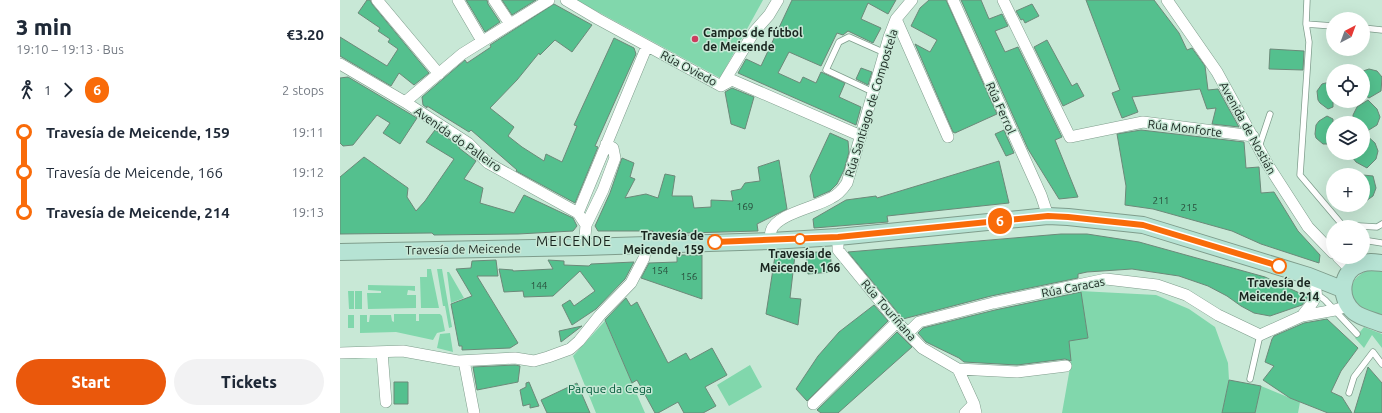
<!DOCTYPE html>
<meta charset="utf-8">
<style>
:root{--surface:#fff;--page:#f2f2f3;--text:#1f2937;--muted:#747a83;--accent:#ea580c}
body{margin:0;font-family:Ubuntu,sans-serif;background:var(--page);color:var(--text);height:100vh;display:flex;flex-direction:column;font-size:15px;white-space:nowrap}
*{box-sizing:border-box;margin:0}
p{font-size:13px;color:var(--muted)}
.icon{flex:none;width:22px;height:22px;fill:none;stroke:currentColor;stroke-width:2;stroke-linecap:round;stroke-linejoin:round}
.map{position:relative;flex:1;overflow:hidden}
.drawer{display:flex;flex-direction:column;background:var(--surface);width:340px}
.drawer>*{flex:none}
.badge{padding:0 8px;border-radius:13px;font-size:14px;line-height:26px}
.needle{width:26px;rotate:41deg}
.buttons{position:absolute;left:986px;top:12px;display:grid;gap:8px}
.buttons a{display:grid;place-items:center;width:44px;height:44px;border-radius:50%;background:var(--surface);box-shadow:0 4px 16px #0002;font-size:20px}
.map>.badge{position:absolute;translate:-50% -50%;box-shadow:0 0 0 2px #fff}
.legs{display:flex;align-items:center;gap:6px;height:44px;padding:0 16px;font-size:13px}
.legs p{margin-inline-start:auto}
.head{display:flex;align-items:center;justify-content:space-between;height:68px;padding:0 16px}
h1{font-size:22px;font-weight:800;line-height:30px}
.primary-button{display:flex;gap:8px;margin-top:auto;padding:8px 16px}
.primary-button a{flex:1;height:46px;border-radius:24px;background:var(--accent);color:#fff;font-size:16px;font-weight:800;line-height:46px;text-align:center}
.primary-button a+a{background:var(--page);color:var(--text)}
ul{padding:0 16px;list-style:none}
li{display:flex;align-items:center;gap:14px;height:40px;font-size:15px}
li i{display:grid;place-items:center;width:6px;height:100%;margin:0 5px;background:currentColor}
li i::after{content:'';width:10px;height:10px;margin:-5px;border:3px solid;border-radius:50%;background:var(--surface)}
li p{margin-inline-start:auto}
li:first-child i{background:linear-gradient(#0000 50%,currentColor 0)}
li:last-child i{background:linear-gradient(currentColor 50%,#0000 0)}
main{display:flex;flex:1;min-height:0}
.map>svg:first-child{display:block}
.green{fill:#81d7ac}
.building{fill:#54c08e;stroke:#6c8979}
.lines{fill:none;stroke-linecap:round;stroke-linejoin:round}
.lane-casing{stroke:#7f9d8c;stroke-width:7}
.street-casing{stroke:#7f9d8c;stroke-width:12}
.secondary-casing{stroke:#7f9d8c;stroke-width:18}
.lane{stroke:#fff;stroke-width:5.5}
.street{stroke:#fff;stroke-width:11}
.secondary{stroke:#b6e3d4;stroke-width:16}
.line-1-casing{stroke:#fff;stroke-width:9}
.line-1{stroke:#f96b09;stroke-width:6}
.poi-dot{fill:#cd3d5f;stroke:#c8e8d6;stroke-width:1.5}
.stop-1-dot{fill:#fff;stroke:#f96b09;stroke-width:2}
.labels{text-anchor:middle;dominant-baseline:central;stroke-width:3;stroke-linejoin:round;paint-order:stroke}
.number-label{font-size:10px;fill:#284c3b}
.poi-label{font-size:12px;font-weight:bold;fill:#19251f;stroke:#c8e8d6;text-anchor:start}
.street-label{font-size:12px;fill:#19251f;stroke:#c8e8d6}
.stop-label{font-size:12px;font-weight:bold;fill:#19251f;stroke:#c8e8d6}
.park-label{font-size:12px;fill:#005939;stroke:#c8e8d6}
.quarter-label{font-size:14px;letter-spacing:1px;fill:#19251f;stroke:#c8e8d6}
</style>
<main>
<section class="drawer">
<div class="head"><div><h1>3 min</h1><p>19:10 – 19:13 · Bus</p></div><b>€3.20</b></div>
<div class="legs"><svg class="icon" aria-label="walk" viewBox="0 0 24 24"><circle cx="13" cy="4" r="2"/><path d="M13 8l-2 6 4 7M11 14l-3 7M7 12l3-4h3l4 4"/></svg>1<svg class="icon" aria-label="forward" viewBox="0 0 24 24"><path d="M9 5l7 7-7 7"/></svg><b class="badge" style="background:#f96b09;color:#fff">6</b><p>2 stops</p></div>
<ul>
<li><i style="color:#f96b09"></i><b>Travesía de Meicende, 159</b><p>19:11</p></li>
<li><i style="color:#f96b09"></i><span>Travesía de Meicende, 166</span><p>19:12</p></li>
<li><i style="color:#f96b09"></i><b>Travesía de Meicende, 214</b><p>19:13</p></li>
</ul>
<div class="primary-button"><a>Start</a><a>Tickets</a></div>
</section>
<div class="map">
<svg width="1042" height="413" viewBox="0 0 1042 413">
<rect width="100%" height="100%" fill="#c8e8d6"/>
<path class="green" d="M236,0H423L380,78Z
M87,269H91L99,308H81L80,277H87Z
M97,269H102L112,327L109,328L105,306H103Z
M1033,269L1042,271V317C1036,315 1029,314 1024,311C1021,309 1019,306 1017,304C1003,288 1016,273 1033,269Z
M107,272H109L124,298L111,303Z
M28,285L75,286V291L68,290L67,295H76V308L28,309L27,293H41V291L28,290Z
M8,291H14V309H9Z
M15,291H22V309H15Z
M740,291L816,295L849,309L875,327L888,363L889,380L882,413H722L731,362L729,341L748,337Z
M54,314H76V321H79V314H100L102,316L105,331L97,333L93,340L56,332L20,333V315H27V322H29L30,315H51L52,321L54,322Z
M8,315H14V328H8Z
M265,321L305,413H256L233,356Z
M1024,327L1042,334V348L1032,335L1024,348L1015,338Z
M110,333L113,352L97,348L100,334Z
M410,365L422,387L389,406L377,385Z
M921,386L960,402L958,413H915Z"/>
<path class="building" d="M27,0H30L32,4L89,73L74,85L59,73L51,86L0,56V37L47,66L58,49L48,42L50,39L38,31L40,28L18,13Z
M126,0H147L148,4L160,22L145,32Z
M162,0H196L172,15Z
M452,0H556L548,14L528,3L521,19L541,28L533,43L508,31L503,35L497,33L481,66L449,52L438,73L460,83L463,77L476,83L481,72L505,83L499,97L521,107L516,125L398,73L406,59L421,66Z
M589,0H606L657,114L615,133L613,132L575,44L590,52L597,40L571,26L580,8Z
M621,0H641L649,19L662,14L668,26L655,31L665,52L678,47L722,137L715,140L738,197L719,199L688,149Z
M746,0H814L839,33L847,50L852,48L865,66L868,90L878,89L899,127L872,124L876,108L867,109L860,89L792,97L798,112L782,118L772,93L780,90Z
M214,4L252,25L232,52L215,40L200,55L199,53L177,80L150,108L174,127L168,136L182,147L204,161L206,154L222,162L237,126L234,125L274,38L294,48L296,54L255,146L258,147L235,203L176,171L177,170L131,130L129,132L87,106V108L83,105L82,97L125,60L127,63L151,47L150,45Z
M692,4L699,16L685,23L683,19L681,20L676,11Z
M707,40L732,86L737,83L744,96L723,106L694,47Z
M930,49L964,51L963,70L929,69Z
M521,68L532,72L528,85L516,79Z
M1029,69L1037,71L1042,77L1041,91L1029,98L1023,94V71Z
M8,77L77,118L60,144L43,133L50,123L37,115L13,145L3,146L0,143V78Z
M993,81V107L988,109L980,103L978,100L977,91L982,84Z
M392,88L414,97L405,129L391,124L385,92Z
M1028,100L1037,109L1040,117L1037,125L1024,133L1035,143L1038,151L1036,159L1027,168L1016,162L1009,153H1023V123H1013V115L1017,107Z
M987,116L993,119V144H983L976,138L975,134L976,125L979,121Z
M95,130L120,146L119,148L136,161L124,179L143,188L140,203L174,213L184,195L233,218L237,226L233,231L178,234L94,235L92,233L0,234V177L24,157L68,188L67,197L76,211L85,201L114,159L86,142Z
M664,130L674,153L666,156L655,134Z
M801,130L904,142L906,168L919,167L921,193L934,192L958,231L980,255L979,263L921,244L892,231L813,209L785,205L786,186L777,134Z
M490,133L508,141L509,152L504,170L497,184L490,191L474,198L470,176Z
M282,158L294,163L290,177L295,179L285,198L306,194L318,198L325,174L335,176L332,196H352L354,208L371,207V200L393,201L391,191L401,189L405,183L420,181L418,167L439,160L447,209L417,224L418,231L312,234L313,231H258L255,226L270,193Z
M659,161L669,203L547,216L548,222L474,228L473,219L506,200L536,196L537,198Z
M1023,175L1033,176L1036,188L1033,196L1023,203Z
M721,234H747L799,242L925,277L968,297L962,305L930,316L914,313L901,306L887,296L868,286L839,276L792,269L747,272L738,274V278L651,296L563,319L508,252Z
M490,251L492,272L468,274L466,253Z
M337,255H362V299L301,278L309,263L337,262Z
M455,255L450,298L461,299L458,325L426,314L435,256Z
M156,260L158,276H137L178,343L170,348L122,350V346H119L111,304L132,296L116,269L131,268L132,261Z
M208,260L224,261V265L249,266L251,264L294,262L285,279L256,309L232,325L222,305L230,300L234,306L255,291L240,271L213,296L184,297L183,291L164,292L159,269L173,270V271L213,269Z
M741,292L748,338L729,341L731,361L725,359L677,365L624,362L619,358L586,342L578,333L583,328L655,310Z
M286,298L291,306L297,302L328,363L346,353L350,360L372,348L387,375L365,387L376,406L363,413H344L338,402L318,413H315L297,380L292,383L265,320Z
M534,305L548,321L467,401L456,389L478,356L499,332Z
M987,319L1018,348L1001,371L991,392L1002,397L1012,413H988L950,398L923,380L934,366L925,362L932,339L934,336L964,323Z
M242,326L221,342L219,331Z
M557,332L572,347L498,413H481L477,410Z
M175,365L180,366L178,382L137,390L133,367Z
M1028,367L1042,383V413H1014Z
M889,380L921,386L915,413H882Z
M54,382H68V404H54Z
M189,382L199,406L190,408V404L183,406L180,390L186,387V383Z
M237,383L250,413H207L201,400Z"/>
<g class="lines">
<defs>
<path id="lane" d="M967,0L966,24L969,42L960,175L1004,227
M966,24L993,26
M1023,28L1042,30
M533,92L486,70L499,42L509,37L545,53
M919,147L930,114
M1002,225L1037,227L1042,224
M1023,240L1042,243
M977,294L985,300L1017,334
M910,379L920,335
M1009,393L1014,377L1033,352L1042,364"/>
<path id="street" d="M37,0L99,74
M118,0L142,41
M154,0L170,24
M226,0L258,19L381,86
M613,0L701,195L708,216
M663,0L730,137L803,122L913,136
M827,0L877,72L928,165L968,227L993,253
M556,19L608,137
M0,64L65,102L128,143L148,163L238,213L246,225L244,247
M382,85L414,32L429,15L438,0
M381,86L392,80L521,136
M65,102L122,54L209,0
M238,213L307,46
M246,225L263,190L275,158L273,148L266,144
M498,237V250L557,322L582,348L618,369L634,404L636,413
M431,241C431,238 430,234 431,231C436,214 477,207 491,198C498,195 503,189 507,183L549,37L556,19L572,0
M998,257L1011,270
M962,316C975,299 983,295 969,276
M568,333L579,322L653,303L766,279L817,285L846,295L878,315L920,335L962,316L995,310L1008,306
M42,352L46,402
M0,353L63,351L118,361L175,358L194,361L208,357L230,349L239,341L260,315L291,283L304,258L306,245
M124,361L134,413
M618,369L677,372L726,366
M473,404L557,322
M625,413L634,404"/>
<path id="secondary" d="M0,252L244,247L431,241L498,237L708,216L728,217L803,225L969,276L1002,289
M1042,263C1034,262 1028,261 1021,264C1000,271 998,298 1014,312C1021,318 1033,320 1042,324"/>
</defs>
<use href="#lane" class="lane-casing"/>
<use href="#street" class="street-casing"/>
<use href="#secondary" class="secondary-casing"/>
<use href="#lane" class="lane"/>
<use href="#street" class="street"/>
<use href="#secondary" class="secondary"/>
</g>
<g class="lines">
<defs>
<path id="line-1" d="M375,242L498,237L708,216L728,217L803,225L939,266"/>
</defs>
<use href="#line-1" class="line-1-casing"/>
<use href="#line-1" class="line-1"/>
</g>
<circle class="poi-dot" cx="355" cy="39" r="4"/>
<g class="stop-1-dot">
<circle cx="460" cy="239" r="5"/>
<circle cx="375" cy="242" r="7"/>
<circle cx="939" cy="266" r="7"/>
</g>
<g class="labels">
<g class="number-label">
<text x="821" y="200">211</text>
<text x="405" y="206">169</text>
<text x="849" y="207">215</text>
<text x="320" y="270">154</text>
<text x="349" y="276">156</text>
<text x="199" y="285">144</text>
</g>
<g class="poi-label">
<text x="363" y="32">Campos de fútbol<tspan x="363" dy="14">de Meicende</tspan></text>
</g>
<g class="street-label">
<text transform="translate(349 68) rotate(28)">Rúa Oviedo</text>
<text transform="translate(531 103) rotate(-73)">Rúa Santiago de Compostela</text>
<text transform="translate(661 108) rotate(66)">Rúa Ferrol</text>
<text transform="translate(845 128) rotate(7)">Rúa Monforte</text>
<text transform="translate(908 128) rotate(61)">Avenida de Nostián</text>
<text transform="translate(118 139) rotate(35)">Avenida do Palleiro</text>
<text transform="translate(123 249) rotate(-1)">Travesía de Meicende</text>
<text transform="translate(733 287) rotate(-11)">Rúa Caracas</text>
<text transform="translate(549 310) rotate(49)">Rúa Touriñana</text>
</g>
<g class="stop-label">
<text x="364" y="235" text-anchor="end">Travesía de<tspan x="364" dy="14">Meicende, 159</tspan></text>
<text x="460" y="253">Travesía de<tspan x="460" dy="14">Meicende, 166</tspan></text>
<text x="939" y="282">Travesía de<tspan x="939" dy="14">Meicende, 214</tspan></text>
</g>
<g class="park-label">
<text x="270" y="388">Parque da Cega</text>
</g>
<g class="quarter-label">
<text x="234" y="241">MEICENDE</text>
</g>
</g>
</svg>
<div class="buttons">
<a><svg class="needle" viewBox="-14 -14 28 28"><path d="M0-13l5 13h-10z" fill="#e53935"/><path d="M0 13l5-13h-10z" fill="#747a83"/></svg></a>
<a><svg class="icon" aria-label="locate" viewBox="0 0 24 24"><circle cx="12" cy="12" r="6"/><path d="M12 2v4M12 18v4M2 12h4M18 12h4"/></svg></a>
<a><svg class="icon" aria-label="layers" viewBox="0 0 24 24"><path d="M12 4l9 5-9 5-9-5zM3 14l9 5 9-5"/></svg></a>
<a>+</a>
<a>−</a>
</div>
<b class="badge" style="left:660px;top:221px;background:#f96b09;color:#fff">6</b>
</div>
</main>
